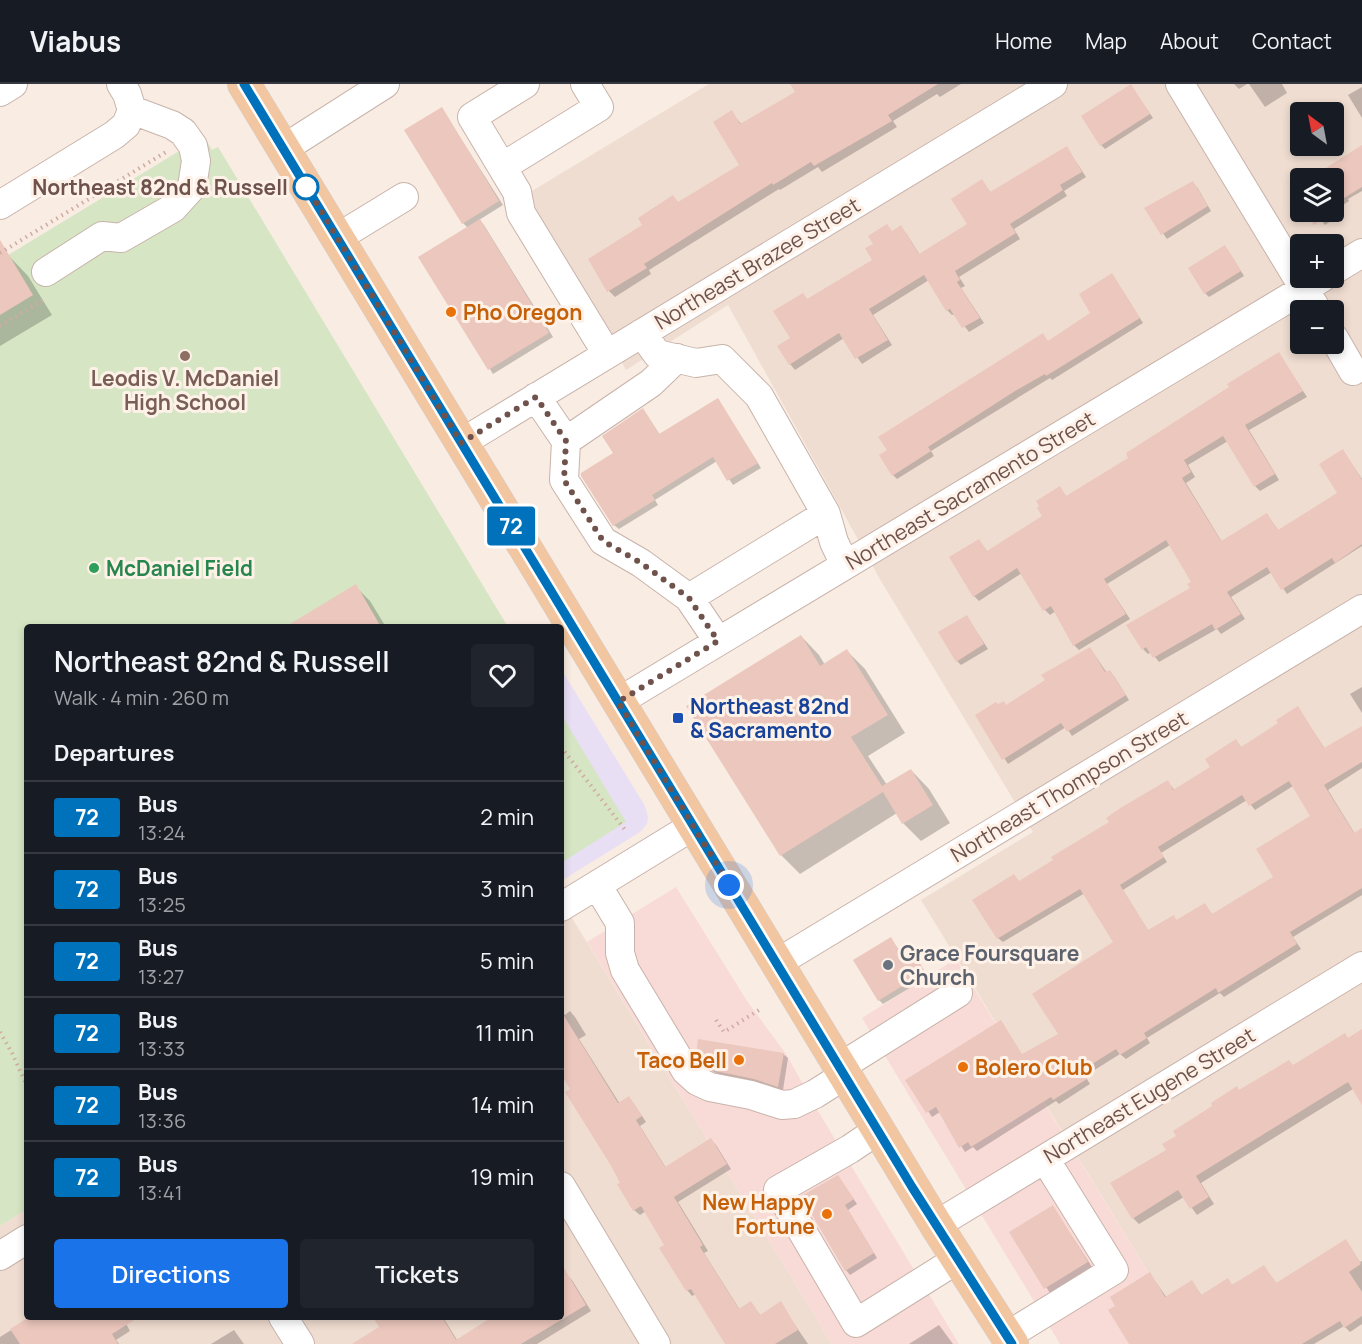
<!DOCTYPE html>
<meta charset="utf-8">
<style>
:root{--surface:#171b24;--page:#20242c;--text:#f1f3f6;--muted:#9ea1a6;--line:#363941;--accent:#1a73e8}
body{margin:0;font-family:Manrope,sans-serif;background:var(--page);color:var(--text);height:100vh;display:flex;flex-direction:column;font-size:22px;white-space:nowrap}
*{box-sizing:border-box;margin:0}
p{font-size:20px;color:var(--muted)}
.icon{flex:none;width:33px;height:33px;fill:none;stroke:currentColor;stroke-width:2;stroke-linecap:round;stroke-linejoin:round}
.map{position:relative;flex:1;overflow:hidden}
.panel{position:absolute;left:24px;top:540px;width:540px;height:696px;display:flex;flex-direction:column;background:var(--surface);border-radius:6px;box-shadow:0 3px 9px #0003}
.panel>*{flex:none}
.badge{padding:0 12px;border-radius:4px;font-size:21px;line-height:39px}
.needle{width:39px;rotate:328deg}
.buttons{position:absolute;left:1290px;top:18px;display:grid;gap:12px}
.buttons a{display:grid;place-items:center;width:54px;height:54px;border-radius:6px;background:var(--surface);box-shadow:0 3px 9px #0003;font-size:30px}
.you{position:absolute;width:30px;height:30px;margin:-15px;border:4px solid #fff;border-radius:50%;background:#1a73e8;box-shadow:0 0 0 9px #1a73e833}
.map>.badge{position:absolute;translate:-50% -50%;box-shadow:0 0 0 3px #fff}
h2{padding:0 30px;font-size:22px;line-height:54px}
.round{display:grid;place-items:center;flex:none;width:63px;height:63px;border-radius:6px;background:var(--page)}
.overview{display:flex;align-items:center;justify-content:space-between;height:102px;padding:0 30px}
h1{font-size:28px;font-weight:600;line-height:45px}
.cta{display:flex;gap:12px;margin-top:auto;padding:12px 30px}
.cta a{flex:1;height:69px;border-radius:6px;background:var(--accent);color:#fff;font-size:24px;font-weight:600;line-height:69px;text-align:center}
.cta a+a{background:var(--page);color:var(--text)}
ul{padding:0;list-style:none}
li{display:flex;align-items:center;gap:18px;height:72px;padding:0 30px;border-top:2px solid var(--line)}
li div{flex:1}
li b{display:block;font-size:22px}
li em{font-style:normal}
li .badge{min-width:66px;font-weight:700;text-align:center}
header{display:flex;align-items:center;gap:36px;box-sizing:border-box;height:84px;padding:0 30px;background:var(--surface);border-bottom:2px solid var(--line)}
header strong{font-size:28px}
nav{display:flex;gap:33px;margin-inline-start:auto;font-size:21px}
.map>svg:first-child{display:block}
.residential{fill:#f0ddd1;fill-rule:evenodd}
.commercial{fill:#f8dbd7}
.education{fill:#e9dff5}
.green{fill:#d6e5c3}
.shadow{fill:#0003;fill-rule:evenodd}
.building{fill:#ecc7bd;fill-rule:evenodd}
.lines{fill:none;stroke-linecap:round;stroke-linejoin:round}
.minor-casing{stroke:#c8b3aa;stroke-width:30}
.major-casing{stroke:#d4cbc9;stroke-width:34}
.path{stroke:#d0aba1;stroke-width:4;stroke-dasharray:1.5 4.5;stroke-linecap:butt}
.minor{stroke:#fff;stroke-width:28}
.major{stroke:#f2c6a1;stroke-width:33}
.line-casing{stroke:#fff;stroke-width:14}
.line{stroke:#0072bc;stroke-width:9}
.walk{stroke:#6e524b;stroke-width:6;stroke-dasharray:0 10.8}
.stop-dot{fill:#fff;stroke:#0072bc;stroke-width:3}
.food-dot{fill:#e8710a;stroke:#fdf1e8;stroke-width:2}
.education-dot{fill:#8d6e63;stroke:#fdf1e8;stroke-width:2}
.leisure-dot{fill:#2e9e5b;stroke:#fdf1e8;stroke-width:2}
.transit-dot{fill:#1a4fb4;stroke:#fdf1e8;stroke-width:2}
.worship-dot{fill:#6b7280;stroke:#fdf1e8;stroke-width:2}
.labels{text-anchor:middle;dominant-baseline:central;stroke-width:6;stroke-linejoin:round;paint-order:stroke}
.stop-label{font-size:21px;font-weight:bold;fill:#6e524b;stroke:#fdf1e8;text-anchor:end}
.street-label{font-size:21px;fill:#6e524b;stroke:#fdf1e8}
.food-label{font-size:21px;font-weight:bold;fill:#c56008;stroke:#fdf1e8;text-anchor:start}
.education-label{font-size:21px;font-weight:bold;fill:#785e54;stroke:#fdf1e8}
.leisure-label{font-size:21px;font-weight:bold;fill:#27864d;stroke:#fdf1e8;text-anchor:start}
.transit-label{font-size:21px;font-weight:bold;fill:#164399;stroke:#fdf1e8;text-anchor:start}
.worship-label{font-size:21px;font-weight:bold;fill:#5b616d;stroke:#fdf1e8;text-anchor:start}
</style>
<header>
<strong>Viabus</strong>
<nav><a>Home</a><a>Map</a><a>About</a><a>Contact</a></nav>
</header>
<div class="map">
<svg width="1362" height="1260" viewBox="0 0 1362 1260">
<rect width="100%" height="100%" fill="#f9ece2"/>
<path class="residential" d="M709,0H1362V1260H1192L921,816L1033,748L881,497L728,221L626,286L527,110ZM1300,28H1334V62H1300ZM1300,94H1334V128H1300ZM1300,160H1334V194H1300ZM1300,226H1334V260H1300Z
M561,816L832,1260H0V1142L27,1125V1233H561Z"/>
<path class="commercial" d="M676,803L747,917L786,970L818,1027L959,1260H832L587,858Z
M956,875L1192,1260H1060L862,934Z"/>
<path class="education" d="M561,585L645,722L648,733L647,740L640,748L561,797Z"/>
<path class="green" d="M204,52L212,66L218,63L508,543H27V1125L0,1142V176Z
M561,630L626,738L561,779Z"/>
<path class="shadow" d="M792,0H961L940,13L937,10L893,37L897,43L822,88L818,83L780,106L779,105L649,186L651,190L615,213L609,207L590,176L741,81L731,28L742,41L797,8Z
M1234,0H1247L1239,5Z
M1249,0H1282L1287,9L1265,23Z
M1131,2L1153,34L1105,65L1101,61Z
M1362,3V34L1348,11Z
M442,25L503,121L479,136L484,141L553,253L493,290L420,174L468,144L463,139Z
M1067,64L1086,93L1064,107L1067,112L1014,145L1020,155L959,193L965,202L961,204L984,239L969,248L955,230L952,231L947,226L929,196L873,231L892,261L862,280L844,254L795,286L790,280L779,262L792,254L803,211L808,216L874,176L893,148L906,149L920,171L969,141L982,97L991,109Z
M1362,64V107L1348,115L1349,117L1340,123L1343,129L1325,141L1315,128H1334V94H1313Z
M1197,103L1211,127L1167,155L1146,125Z
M1229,168L1244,192L1209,213L1205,209Z
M9,172L28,192L52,231L0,262V178Z
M1112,190L1143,239L1052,296L1050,294L931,367L934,372L897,395L893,391L889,367L1092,229Z
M1279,270L1307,313L1249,346L1279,396L1260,407L1255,402L1228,357L1188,381L1195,393L1186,399L1222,458L1267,431L1279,447L1339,409L1343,367L1362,395V462L1287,510L1272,488L1231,513L1245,535L1221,550L1217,545L1159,578L1151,568L1148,570L1143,565L1192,504L1193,499L1170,461L1107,500L1130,535L1079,566L1074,561L1056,527L1050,531L1045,526L1022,489L979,517L974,512L979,457L988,468L1044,433L1059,404L1067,413L1131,374Z
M718,316L761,384L733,401L717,377L655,416L658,421L619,445L614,441L615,370L647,331L660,351Z
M355,502L370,517L386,543H288Z
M967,533L988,565L961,581L957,577Z
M801,552L819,571L825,581L847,567L865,585L905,649L868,672L887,701L911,686L929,705L950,739L921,757L903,739L897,729L800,790L782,772L688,623Z
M1090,564L1107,589L1110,588L1114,592L1129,616L1072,652L1066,643L1008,680L977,632L998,622H1007L1047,597Z
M1362,603V629L1350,610Z
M1298,624L1325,665L1362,643V684L1328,706L1355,750L1362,746V811L1293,853L1301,865L1224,913L1220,909L1147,954L1150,959L1126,975L1120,970L1085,992L1090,1000L1059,1020L1056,1017L977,1067L973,1063L965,1068L940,1028L932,1033L908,996L1023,972L1060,950L1115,858L1085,809L1003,858L998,854L1020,798L1111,739L1168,698L1175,707L1212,684L1236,657L1242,664L1280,640ZM1293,702L1312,732L1275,793L1213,831L1204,820L1177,837L1173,833L1149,848L1123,806L1167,778L1161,769L1247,716L1255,726Z
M891,855L899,866L907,861L912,866L928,893L883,920L879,916Z
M561,925L565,931L570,927L575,933L586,951L579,955L620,1020L629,1014L634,1020L646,1038L640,1042L666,1084L711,1056L716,1061L731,1085L678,1118L708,1167L704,1169L740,1226L751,1219L761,1232L780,1219L808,1260H726L696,1210L692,1212L687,1206L666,1162L646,1127L640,1131L634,1126L573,1005L561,987Z
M1362,947V1010L1353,1005L1201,1099L1214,1120L1197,1131L1184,1113L1139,1140L1133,1134L1168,1066L1240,1008Z
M783,970L788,974L783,1006L760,999L721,991L712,987L698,971Z
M838,1092L857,1120L848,1126L877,1174L850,1191L846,1186Z
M1053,1123L1092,1183L1050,1209L1011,1149Z
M1346,1157L1360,1178L1362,1177V1240L1350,1248L1344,1242L1314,1260H1131L1118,1222L1150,1190L1167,1214L1192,1198L1202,1212L1227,1196L1232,1201L1264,1183L1277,1200Z
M566,1190L572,1196L591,1227L537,1260H371L381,1243L375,1233H443L457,1256L495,1233H561V1193Z
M32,1233H125L123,1234L130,1247L116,1256L119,1260H0V1253Z
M939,1241L953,1260H909Z
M234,1246L244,1260H211Z"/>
<path class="building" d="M790,0H938L888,31L892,37L814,82L811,78L773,101L772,99L644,180L647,184L607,208L588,175L642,141L638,134L673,111L678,118L739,81L713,38L732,26L740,40L795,8Z
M1131,0L1150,30L1100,62L1081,32Z
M442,23L499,117L462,140L404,46Z
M1362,61V103L1336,119L1340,125L1314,141L1306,128H1334V94H1310Z
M1067,62L1082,88L1060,101L1063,106L1010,140L1016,149L955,187L960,196L957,198L980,234L962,244L950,225L946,227L924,191L869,225L888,256L855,275L839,249L789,281L777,262L790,254L773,227L803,209L807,215L872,176L865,164L873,160L868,152L887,140L892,147L901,141L919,170L967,140L951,115L982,95L990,108Z
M1193,97L1208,122L1161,151L1144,124Z
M480,135L549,249L488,286L418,173Z
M0,156L33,211L0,231Z
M1225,161L1241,187L1204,210L1188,184Z
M1112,189L1140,234L1046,292L1045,290L1015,307L928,363L931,367L892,392L879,371L887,366L878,353L1043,249L1048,257L1090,229L1079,210Z
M1279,268L1303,307L1245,341L1275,390L1254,403L1223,352L1184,376L1191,388L1182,394L1221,457L1267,429L1278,446L1337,409L1319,380L1343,365L1362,396V460L1335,479L1332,474L1281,506L1267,483L1227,508L1241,530L1215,546L1212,540L1153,574L1146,563L1142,566L1126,541L1190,504L1187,500L1191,498L1166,456L1104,495L1126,530L1073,562L1051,522L1043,527L1017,484L973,513L949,473L979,455L987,467L1042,432L1037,424L1039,422L1036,417L1060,402L1066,412L1128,374L1126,369L1229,303L1227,300Z
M718,314L758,379L727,397L713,373L652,411L655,416L613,442L581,392V389L613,369L602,352L643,324L659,350Z
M356,500L381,543H285Z
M967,531L984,560L956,578L938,548Z
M801,551L820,582L847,565L888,631L851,653L882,702L911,685L933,721L902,740L883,708L780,772L686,622Z
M1090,563L1105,588L1110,586L1126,611L1067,648L1061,639L1002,676L975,631L996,618L998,620L1004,617L1006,621L1045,596L1041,591Z
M1298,622L1324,664L1362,642V678L1324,701L1354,749L1362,744V804L1290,848L1297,860L1218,909L1216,904L1144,949L1147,954L1120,971L1116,965L1081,987L1087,995L1053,1016L1051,1013L971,1063L968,1058L959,1064L936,1023L926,1029L905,996L1001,936L1022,970L1058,950L1032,910L1113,858L1080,805L997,855L972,816L1014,790L1019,797L1053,776L1051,773L1109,738L1106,734L1122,723L1168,696L1173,706L1210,683L1205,675L1236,655L1241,663L1278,639L1276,636ZM1289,697L1310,732L1256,765L1273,793L1212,830L1205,819L1176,836L1174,831L1148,846L1120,801L1164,773L1158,763L1242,711L1249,722Z
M891,853L898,865L907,859L925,888L878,917L853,876Z
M561,927L618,1019L629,1012L642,1032L636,1036L665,1083L711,1054L727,1080L674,1113L703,1161L700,1163L739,1225L751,1217L760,1231L781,1217L798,1246L775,1260H725L691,1205L686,1207L659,1164L664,1161L641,1122L633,1127L617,1100L620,1099L613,1085L565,1008L570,1005L561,990Z
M1362,945V1021L1348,998L1196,1092L1209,1113L1190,1125L1178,1106L1132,1135L1110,1099L1166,1066L1162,1060L1176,1052L1173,1047L1212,1022L1211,1019L1237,1002L1239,1006L1289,976L1293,981L1345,949L1348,954Z
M698,955L784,969L778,1003L754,995L715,987L706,983L696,972Z
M838,1091L854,1115L845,1121L874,1169L845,1187L801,1112Z
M1053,1121L1088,1178L1044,1205L1009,1148Z
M1346,1155L1361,1180L1349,1188L1362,1208V1232L1344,1244L1340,1237L1302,1260H1129L1108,1226L1115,1222L1110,1213L1150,1188L1165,1213L1192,1196L1201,1211L1228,1194L1232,1201L1264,1181L1276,1199Z
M561,1179L586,1221L521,1260H352L379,1243L373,1233H442L456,1256L492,1233H561Z
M29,1233H139L112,1250L118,1260H20L10,1245Z"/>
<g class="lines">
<defs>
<path id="minor" d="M525,0L472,33L517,108L521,129L607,270
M1180,0L1317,226
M0,8L13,0
M283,65L385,0
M502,83L599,23L585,0
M0,121L114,51L126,41L132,26L127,10L121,0
M337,154L404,113
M1334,186L1362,169
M46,188L102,152L121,154L173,124L192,103L196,77L193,62L183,48L172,41L132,26
M642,249L657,270L696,279L722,275L759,312L826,430
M1334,254L1353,287
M536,313L566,357L564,396L603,457L641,479L689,514L718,557
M566,357L651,299L677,274
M461,359L1053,0
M689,514L826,430L834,458L845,481
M618,618L1322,194
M597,801L620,839V869L625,886L686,987L697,997L710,1003L751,1011L782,1021L794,1020L815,1010L845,991
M561,823L693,742
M777,879L1362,525
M840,983L958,909
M878,1046L850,1065L778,1106L856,1239L958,1175
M561,1102L656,1260
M936,1141L1362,882
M0,1172L27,1155
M283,1233L300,1260
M1007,1252L1114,1186L1045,1075"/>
<path id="major" d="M244,0L936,1141L1012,1260"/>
</defs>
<use href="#minor" class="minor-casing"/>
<use href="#major" class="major-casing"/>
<path class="path" d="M0,169L166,68
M0,242L45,215
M561,663L626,747
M716,936L724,948L759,926
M0,948L12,969L27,1002"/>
<use href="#minor" class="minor"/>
<use href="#major" class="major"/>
</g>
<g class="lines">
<defs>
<path id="line" d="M244,0L912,1103L1012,1260"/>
</defs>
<use href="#line" class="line-casing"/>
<use href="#line" class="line"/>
<path class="walk" d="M306,103L303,97L461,359L536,313L566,357L564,396L603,457L641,479L689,514L718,557L618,618L729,801"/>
</g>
<circle class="stop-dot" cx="306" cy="103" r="12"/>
<g class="food-dot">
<circle cx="451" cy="228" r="6"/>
<circle cx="739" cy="976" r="6"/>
<circle cx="963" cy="983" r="6"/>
<circle cx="827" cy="1130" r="6"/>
</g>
<circle class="education-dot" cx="185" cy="272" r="6"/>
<circle class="leisure-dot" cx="94" cy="484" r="6"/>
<rect class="transit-dot" x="672" y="628" width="12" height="12" rx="3"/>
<circle class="worship-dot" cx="888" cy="881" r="6"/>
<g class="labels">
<g class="stop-label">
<text x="288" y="103">Northeast 82nd &amp; Russell</text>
</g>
<g class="street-label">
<text transform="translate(757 179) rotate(-31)">Northeast Brazee Street</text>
<text transform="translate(970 406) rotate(-31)">Northeast Sacramento Street</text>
<text transform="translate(1069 702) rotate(-31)">Northeast Thompson Street</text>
<text transform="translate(1149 1011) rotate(-31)">Northeast Eugene Street</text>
</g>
<g class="food-label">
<text x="463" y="228">Pho Oregon</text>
<text x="727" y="976" text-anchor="end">Taco Bell</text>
<text x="975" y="983">Bolero Club</text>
<text x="815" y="1118" text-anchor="end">New Happy<tspan x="815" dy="24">Fortune</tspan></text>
</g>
<g class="education-label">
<text x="185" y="294">Leodis V. McDaniel<tspan x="185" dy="24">High School</tspan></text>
</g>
<g class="leisure-label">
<text x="106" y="484">McDaniel Field</text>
</g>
<g class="transit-label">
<text x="690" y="622">Northeast 82nd<tspan x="690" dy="24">&amp; Sacramento</tspan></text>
</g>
<g class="worship-label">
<text x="900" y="869">Grace Foursquare<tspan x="900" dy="24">Church</tspan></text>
</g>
</g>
</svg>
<div class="buttons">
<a><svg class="needle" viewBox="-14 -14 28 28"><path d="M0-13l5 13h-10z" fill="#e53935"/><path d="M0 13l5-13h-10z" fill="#9ea1a6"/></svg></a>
<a><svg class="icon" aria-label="layers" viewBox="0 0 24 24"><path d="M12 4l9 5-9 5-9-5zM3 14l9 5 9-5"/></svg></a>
<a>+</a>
<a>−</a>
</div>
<div class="you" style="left:729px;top:801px"></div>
<b class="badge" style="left:511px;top:442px;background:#0072bc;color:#fff">72</b>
<section class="panel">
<div class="overview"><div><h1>Northeast 82nd &amp; Russell</h1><p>Walk · 4 min · 260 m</p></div><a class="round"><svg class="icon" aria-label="heart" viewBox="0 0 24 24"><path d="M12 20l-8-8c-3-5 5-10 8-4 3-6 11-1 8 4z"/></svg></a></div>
<h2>Departures</h2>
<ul>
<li><span class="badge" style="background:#0072bc;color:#fff">72</span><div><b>Bus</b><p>13:24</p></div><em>2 min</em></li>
<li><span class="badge" style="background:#0072bc;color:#fff">72</span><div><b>Bus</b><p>13:25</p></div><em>3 min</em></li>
<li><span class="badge" style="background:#0072bc;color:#fff">72</span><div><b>Bus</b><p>13:27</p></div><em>5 min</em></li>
<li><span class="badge" style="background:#0072bc;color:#fff">72</span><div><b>Bus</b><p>13:33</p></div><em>11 min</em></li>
<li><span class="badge" style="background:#0072bc;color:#fff">72</span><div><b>Bus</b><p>13:36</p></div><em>14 min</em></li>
<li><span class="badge" style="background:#0072bc;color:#fff">72</span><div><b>Bus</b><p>13:41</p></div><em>19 min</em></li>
</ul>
<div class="cta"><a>Directions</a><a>Tickets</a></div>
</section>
</div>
